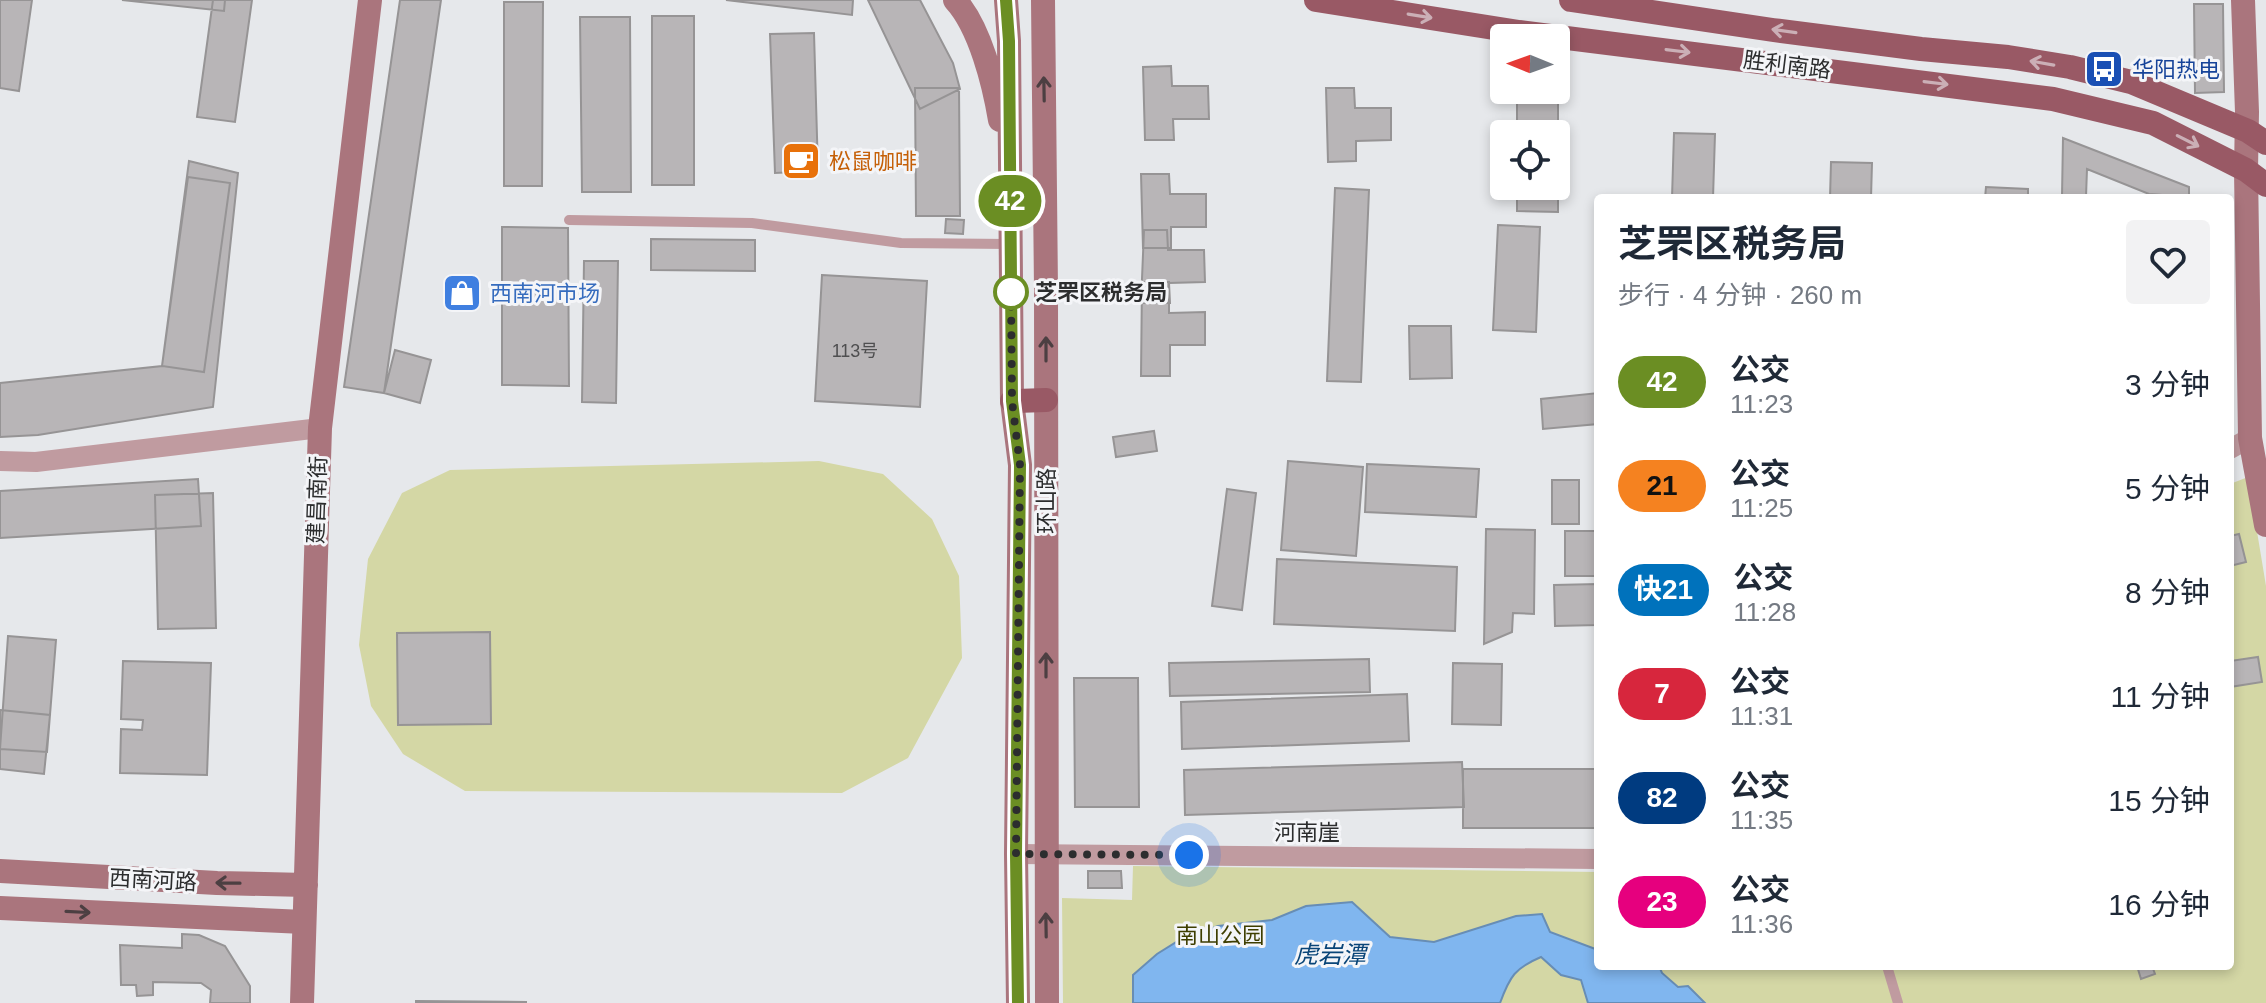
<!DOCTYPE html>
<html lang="zh">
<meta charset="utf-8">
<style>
:root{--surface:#fff;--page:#f2f2f3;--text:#1f2937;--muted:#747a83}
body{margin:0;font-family:Arial,"Noto Sans SC",sans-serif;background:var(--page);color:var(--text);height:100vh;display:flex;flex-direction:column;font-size:30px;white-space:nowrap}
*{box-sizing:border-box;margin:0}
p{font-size:26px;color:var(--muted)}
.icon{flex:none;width:44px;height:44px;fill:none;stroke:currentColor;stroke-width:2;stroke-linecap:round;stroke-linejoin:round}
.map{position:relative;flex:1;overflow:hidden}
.side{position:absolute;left:1594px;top:194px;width:640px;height:776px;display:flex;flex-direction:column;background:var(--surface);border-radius:8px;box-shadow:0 4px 12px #0003}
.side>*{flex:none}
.badge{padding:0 16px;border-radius:26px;font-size:28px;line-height:52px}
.needle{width:52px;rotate:271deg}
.controls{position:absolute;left:1490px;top:24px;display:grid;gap:16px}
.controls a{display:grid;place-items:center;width:80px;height:80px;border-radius:8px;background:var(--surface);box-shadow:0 4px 12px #0003;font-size:40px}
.you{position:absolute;width:40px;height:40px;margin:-20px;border:6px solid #fff;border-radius:50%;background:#1a73e8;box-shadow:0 0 0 12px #1a73e833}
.map>.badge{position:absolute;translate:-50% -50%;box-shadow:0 0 0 4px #fff}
.round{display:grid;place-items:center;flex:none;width:84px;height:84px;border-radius:8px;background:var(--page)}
.headline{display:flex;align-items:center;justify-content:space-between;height:136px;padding:0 24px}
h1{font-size:38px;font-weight:700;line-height:60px}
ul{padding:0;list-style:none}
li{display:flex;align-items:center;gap:24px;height:104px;padding:0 24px}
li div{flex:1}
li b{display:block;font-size:30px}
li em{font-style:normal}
li .badge{min-width:88px;font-weight:700;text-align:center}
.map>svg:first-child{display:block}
.green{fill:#d4d7a5}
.water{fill:#80b6ef;stroke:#678db5;stroke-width:2}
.building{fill:#b8b5b7;stroke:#969495;stroke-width:2}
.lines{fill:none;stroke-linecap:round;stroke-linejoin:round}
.lane{stroke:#c09ba0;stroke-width:10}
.street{stroke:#c09ba0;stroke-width:20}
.secondary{stroke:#aa757d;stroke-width:24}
.primary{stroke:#995965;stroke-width:24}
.oneway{stroke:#cbafb6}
.oneway2{stroke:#4c3f42}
.line-casing{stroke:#fff;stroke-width:18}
.line{stroke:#6b8e23;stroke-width:12}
.walk{stroke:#2c2d2e;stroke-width:8;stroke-dasharray:0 14.4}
.stop-dot{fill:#fff;stroke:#6b8e23;stroke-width:4}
.labels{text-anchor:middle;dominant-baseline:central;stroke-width:6;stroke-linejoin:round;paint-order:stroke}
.number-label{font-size:18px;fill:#4f4f50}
.street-label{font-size:22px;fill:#2c2d2e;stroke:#f4f5f8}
.transit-label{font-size:22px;fill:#164399;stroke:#f4f5f8;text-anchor:start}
.food-label{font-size:22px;fill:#c56008;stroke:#f4f5f8;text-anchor:start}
.stop-label{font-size:22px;font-weight:bold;fill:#2c2d2e;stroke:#f4f5f8;text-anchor:start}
.shop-label{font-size:22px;fill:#366cbe;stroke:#f4f5f8;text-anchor:start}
.park-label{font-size:22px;fill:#3e3e00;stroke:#f4f5f8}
.water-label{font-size:24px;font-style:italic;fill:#094578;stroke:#f4f5f8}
</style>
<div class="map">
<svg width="2266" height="1003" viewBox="0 0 2266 1003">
<rect width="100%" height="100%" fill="#e6e8eb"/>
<path class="green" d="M819,461L883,474L932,519L959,576L962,658L908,758L842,793L465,791L403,754L371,706L359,645L368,559L402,493L450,470Z
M2248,477L2266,586V1003H1063L1062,898L1132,900L1133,866L1598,872V966H2230V484Z"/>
<path class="water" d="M1352,902L1390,937L1434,942L1516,916L1542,914L1550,932L1598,950V966H1659L1662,973L1678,987L1688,986L1705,1003H1588L1581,980L1561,975L1541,957C1515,968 1510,976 1500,1003H1133V975L1157,954L1178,941L1218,926L1272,920L1306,906Z"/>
<path class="building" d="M0,0H32L19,91L0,88Z
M122,0H225L224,11Z
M213,0H252L235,122L197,117Z
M400,0H441L384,393L344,387Z
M726,0H853L852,15Z
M868,0H920L953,63L960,89L920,109Z
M504,2H543L542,186H504Z
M2194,4H2223L2224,92L2195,93Z
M652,16H694V185H652Z
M580,17H630L631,192H582Z
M814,33L818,171L775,173L770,34Z
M1171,66L1172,86H1208L1209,119H1173L1174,140H1145L1143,67Z
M915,88H959L960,216H916Z
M1326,88H1354L1355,108H1391V140L1356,141V161L1328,162Z
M1517,100H1558V212L1517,211V186H1556V134H1517Z
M1674,133L1715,134L1713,198H1672Z
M2063,138L2189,187V197L2149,194L2087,169L2086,197L2062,196Z
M189,161L238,173L213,407L38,435L0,437V383L162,366Z
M1831,162L1872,163L1871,198H1830Z
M1141,174H1169L1170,194H1206V227H1171V248H1143Z
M188,177L230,183L204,372L162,366Z
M1986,187L2028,189V198H1985Z
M1335,188L1369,190L1361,382L1327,381Z
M946,219L964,220L963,234L945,233Z
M1498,225L1540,227L1536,332L1493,330Z
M502,227L568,228L569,386L502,385Z
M1144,230H1167L1168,250H1204L1205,282L1169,283L1170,303H1141Z
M651,239L755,240V271L651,270Z
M584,261H618L616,403L582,402Z
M822,275L927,281L920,407L815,401Z
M1142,282H1169V313L1205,312V345H1170V376H1141Z
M1409,326H1451L1452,378L1410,379Z
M395,350L431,360L420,403L384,393Z
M1598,393V424L1543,429L1541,399Z
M1154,431L1157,451L1116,457L1113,437Z
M1288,461L1363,467L1356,556L1281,550Z
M1367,464L1479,469L1476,517L1365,512Z
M198,479L201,526L0,538V491Z
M1552,480H1579V524H1552Z
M1227,489L1256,493L1242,610L1212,606Z
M213,493L216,628L158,629L155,495Z
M1486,529L1535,530L1534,614L1513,613L1512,632L1484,644Z
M1565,531H1598V576H1565Z
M2239,534L2246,562L2230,566V536Z
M1277,559L1457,567L1455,631L1274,624Z
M1598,584V625L1555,626L1554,585Z
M490,632L491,724L398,725L397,633Z
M8,636L56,640L47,752L0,749Z
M2258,657L2262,682L2230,687V661Z
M1369,659L1370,692L1170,696L1169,663Z
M123,661L211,663L207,775L120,773L121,729L142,730L143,720L121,719Z
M1453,663L1502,664L1501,725L1452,724Z
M1074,678H1138L1139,807H1075Z
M1407,694L1409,741L1182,749L1181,702Z
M0,710L50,715L44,774L0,769Z
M1462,762L1464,807L1185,815L1184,770Z
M1463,769H1598V828H1463Z
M1088,871H1121L1122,888H1088Z
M182,934L199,935L225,946L250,986V1003H210L211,990L201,983L153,982V995L137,996L136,985H121L120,945L182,948Z
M2137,966H2152L2155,974L2141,979Z
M416,1001L526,1002V1003H416Z"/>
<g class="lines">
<path class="lane" d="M569,220L752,223L901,243L1009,244
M1887,966L1898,1003"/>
<path class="street" d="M2230,449L2250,438
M0,461L36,462L320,428
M1016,854L1598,859"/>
<path class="secondary" d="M955,0C980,27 994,84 1000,120
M1006,0L1009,41L1012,401L1020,465L1016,854L1018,1003
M1043,0L1046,290L1047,1003
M2243,0L2247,112L2246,170L2250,438L2266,525
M0,871L217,883L306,885
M0,908L304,922
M302,1003L320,428L370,0"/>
<path class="primary" d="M1316,0L1519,32L2053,99L2153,123L2246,170L2266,185
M1571,0L1773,30L1921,49L2008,57L2070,67L2131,82L2248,131L2266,143
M1012,401L1046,400"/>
</g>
<defs><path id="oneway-shaft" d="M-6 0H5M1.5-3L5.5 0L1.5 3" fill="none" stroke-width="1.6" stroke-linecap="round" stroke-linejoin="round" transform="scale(2)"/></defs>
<g class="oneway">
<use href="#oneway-shaft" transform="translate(1420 16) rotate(9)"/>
<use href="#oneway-shaft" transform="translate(1784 31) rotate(-172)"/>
<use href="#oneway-shaft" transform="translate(1678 51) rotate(7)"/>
<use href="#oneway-shaft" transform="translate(2042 63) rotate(-170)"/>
<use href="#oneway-shaft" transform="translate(1936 83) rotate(7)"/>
<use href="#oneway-shaft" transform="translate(2188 141) rotate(27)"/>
</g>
<g class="oneway2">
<use href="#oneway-shaft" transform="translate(1044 89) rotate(-91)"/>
<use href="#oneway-shaft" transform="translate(1046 349) rotate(-90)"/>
<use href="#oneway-shaft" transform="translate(1046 665) rotate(-90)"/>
<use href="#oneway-shaft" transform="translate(228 883) rotate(-179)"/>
<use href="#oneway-shaft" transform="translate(78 912) rotate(3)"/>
<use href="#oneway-shaft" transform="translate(1046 925) rotate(-91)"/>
</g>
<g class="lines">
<defs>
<path id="line" d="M1006,0L1009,41L1012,401L1020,465L1016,854L1018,1003"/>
</defs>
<use href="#line" class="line-casing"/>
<use href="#line" class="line"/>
<path class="walk" d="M1011,292L1012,401L1020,465L1016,854L1189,855"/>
</g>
<defs>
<symbol id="bus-square" viewBox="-11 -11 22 22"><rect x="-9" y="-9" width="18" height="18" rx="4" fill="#1a4fb4" stroke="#f4f5f8"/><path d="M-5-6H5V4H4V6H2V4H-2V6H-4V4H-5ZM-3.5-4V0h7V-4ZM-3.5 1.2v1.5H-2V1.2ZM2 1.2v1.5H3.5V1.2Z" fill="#fff"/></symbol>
<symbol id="cafe-square" viewBox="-11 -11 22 22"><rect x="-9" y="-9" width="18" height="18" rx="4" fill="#e8710a" stroke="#f4f5f8"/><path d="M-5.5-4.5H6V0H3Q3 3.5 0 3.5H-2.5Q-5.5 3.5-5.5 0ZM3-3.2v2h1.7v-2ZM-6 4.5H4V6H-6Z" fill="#fff"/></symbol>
<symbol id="shop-square" viewBox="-11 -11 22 22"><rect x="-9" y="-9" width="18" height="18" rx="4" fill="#3f7fe0" stroke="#f4f5f8"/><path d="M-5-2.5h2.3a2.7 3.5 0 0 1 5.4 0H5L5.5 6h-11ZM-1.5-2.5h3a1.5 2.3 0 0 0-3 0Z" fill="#fff"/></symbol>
</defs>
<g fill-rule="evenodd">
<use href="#bus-square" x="2082" y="47" width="44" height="44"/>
<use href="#cafe-square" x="779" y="139" width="44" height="44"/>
<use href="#shop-square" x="440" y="271" width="44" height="44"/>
</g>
<circle class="stop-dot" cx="1011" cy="292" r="16"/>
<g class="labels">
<g class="number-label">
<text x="855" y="351">113号</text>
</g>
<g class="street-label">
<text transform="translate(1787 65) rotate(7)">胜利南路</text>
<text transform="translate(317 500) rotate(-88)">建昌南街</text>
<text transform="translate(1046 501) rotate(-90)">环山路</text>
<text x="1307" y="832">河南崖</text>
<text transform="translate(153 880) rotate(3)">西南河路</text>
</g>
<g class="transit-label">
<text x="2132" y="69">华阳热电</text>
</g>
<g class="food-label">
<text x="829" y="161">松鼠咖啡</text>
</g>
<g class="stop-label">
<text x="1035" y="292">芝罘区税务局</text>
</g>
<g class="shop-label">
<text x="490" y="293">西南河市场</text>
</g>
<g class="park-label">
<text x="1220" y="935">南山公园</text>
</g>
<g class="water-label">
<text x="1330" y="954">虎岩潭</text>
</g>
</g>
</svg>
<div class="controls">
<a><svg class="needle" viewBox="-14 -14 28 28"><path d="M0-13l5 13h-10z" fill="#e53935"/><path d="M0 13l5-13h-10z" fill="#747a83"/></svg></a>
<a><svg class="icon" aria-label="locate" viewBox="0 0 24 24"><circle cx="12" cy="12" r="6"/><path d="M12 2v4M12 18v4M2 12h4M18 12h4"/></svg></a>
</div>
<div class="you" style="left:1189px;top:855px"></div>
<b class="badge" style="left:1010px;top:201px;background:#6b8e23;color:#fff">42</b>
<section class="side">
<div class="headline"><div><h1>芝罘区税务局</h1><p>步行 · 4 分钟 · 260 m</p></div><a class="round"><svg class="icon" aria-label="heart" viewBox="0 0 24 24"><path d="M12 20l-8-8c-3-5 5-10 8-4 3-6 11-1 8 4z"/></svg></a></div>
<ul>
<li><span class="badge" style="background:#6b8e23;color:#fff">42</span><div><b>公交</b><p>11:23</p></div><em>3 分钟</em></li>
<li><span class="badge" style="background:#f58220;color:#111">21</span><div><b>公交</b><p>11:25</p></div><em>5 分钟</em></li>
<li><span class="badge" style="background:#0072bc;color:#fff">快21</span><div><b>公交</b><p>11:28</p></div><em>8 分钟</em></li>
<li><span class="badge" style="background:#d7263d;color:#fff">7</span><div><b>公交</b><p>11:31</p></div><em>11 分钟</em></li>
<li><span class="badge" style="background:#003b80;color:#fff">82</span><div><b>公交</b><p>11:35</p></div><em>15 分钟</em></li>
<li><span class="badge" style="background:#e6007e;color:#fff">23</span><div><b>公交</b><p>11:36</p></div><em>16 分钟</em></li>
</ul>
</section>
</div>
